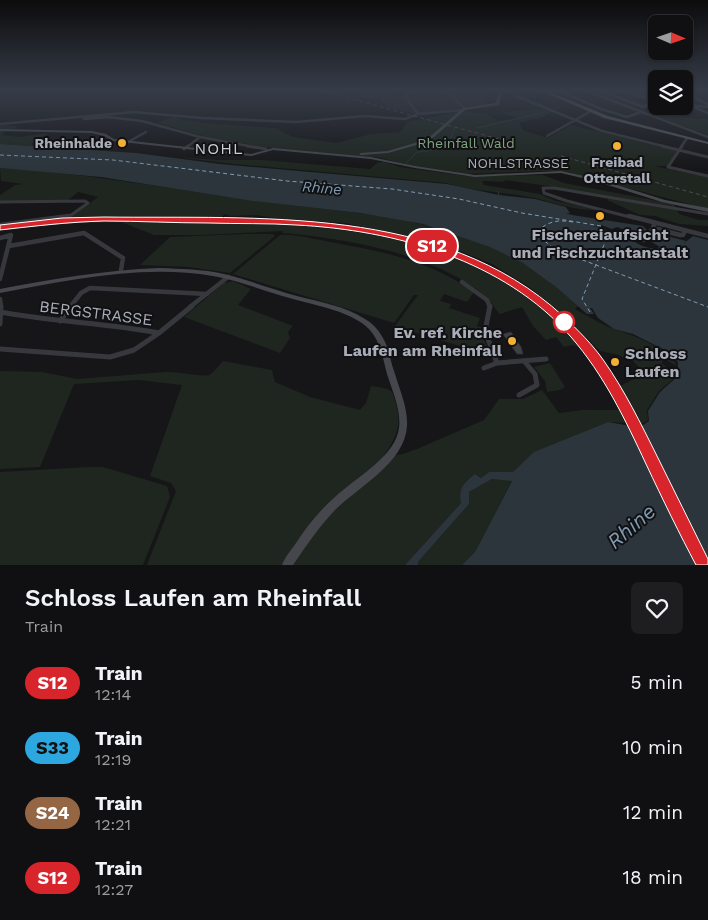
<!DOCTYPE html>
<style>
:root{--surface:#101012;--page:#1e1e20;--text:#f1f3f6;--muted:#9c9d9f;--line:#303032}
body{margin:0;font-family:"Work Sans",sans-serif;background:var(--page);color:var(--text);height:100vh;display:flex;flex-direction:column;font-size:19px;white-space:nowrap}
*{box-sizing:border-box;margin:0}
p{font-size:16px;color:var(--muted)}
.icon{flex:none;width:28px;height:28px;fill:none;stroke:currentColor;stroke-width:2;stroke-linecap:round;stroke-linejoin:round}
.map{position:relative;height:565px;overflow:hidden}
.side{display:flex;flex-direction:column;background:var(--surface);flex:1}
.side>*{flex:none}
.badge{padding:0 10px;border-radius:16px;font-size:18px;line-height:32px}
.needle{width:32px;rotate:92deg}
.controls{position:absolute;left:648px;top:15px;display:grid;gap:10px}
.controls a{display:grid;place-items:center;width:45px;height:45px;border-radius:8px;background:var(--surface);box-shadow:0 1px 4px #0004,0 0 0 1px var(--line);font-size:25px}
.map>.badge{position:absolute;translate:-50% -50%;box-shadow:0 0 0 2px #fff}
.round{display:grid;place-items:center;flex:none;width:52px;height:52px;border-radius:8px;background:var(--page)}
.head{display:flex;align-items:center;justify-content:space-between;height:85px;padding:0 25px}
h1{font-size:24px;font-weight:600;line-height:38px}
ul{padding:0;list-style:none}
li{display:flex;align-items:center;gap:15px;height:65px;padding:0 25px}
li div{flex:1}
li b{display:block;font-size:19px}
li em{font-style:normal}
li .badge{min-width:55px;font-weight:700;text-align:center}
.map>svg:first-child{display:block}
.built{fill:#222225}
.green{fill:#1e261f}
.water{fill:#2c353c;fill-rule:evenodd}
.pier{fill:#161618}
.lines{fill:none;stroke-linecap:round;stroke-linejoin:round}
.stream{stroke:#2c353c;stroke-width:1}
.ferry{stroke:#7f9bb3;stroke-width:1;stroke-dasharray:4 3;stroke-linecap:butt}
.building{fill:#404145;stroke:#303034}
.street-far3{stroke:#37383d;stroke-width:2.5}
.street-far2{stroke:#37383d;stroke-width:3}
.street-far1{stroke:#37383d;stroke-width:4.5}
.street{stroke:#37383d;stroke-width:5}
.secondary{fill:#45474d;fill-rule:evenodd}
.primary{fill:#53555c;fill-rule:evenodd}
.rail-far1{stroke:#4a4c52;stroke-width:1;stroke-dasharray:4 3;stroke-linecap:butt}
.rail{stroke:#4a4c52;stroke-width:2;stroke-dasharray:9 8;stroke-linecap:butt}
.line{fill:#d8242b;stroke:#fff}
.poi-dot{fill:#f2b134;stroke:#111113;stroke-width:2}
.stop-dot{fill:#fff;stroke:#d8242b;stroke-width:2.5}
.labels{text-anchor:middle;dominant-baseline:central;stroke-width:4;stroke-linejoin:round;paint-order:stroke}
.far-poi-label{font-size:14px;font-weight:bold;fill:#a8adb8;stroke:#111113;text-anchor:end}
.far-park-label{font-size:14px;fill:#7fa381;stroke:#111113}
.far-street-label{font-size:14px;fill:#a8adb8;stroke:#111113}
.far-water-label{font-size:15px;font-style:italic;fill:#7f9bb3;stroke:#111113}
.far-quarter-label{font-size:16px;letter-spacing:1px;fill:#c9ccd4;stroke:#111113}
.poi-label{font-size:16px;font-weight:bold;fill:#a8adb8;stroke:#111113}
.street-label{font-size:16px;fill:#a8adb8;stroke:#111113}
.near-water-label{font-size:21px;font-style:italic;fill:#7f9bb3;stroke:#111113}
</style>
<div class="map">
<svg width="708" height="565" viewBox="0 0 708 565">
<rect width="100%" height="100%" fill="#161618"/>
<path class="built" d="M414,90H482L486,106L418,115L386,107L381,98L403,96Z"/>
<path class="green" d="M325,90H410C386,103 351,97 325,90Z
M545,109L551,112C542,120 531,119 519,123L523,130L548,138L571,125L579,127L677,151L668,166H654L708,177V209L567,172L538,171L468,174L409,165L377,157L335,155L256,146L207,137L157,123L174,116L179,119L203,123L275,128L293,137L337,143L371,134L400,132L408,122L463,111L487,114L498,121L517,118L499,112Z
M663,110L695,119L708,118V135L650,114L652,111Z
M0,125L18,126L14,129L6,130L2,135L19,137L49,133L31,144L44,147L0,144Z
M178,157L217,160H263L370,169L377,163L384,162L400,167L466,176L543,175L564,183L674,204L679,214L699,220H708V226L679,224L655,216L640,215L607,200L610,198L549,186L505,180L504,182L482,181L484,185L540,194L556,201L598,210C576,211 556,203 534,198C505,192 475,192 446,183L224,163Z
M0,168C81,173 163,187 243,199C340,213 442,213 528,266C546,277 562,292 578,306L575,309C588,316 600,324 614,329C631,335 671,348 677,366L666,360L661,363L678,375L659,391L647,410L648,420L640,425L618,387L650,371L647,368L641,369L633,361L627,360L619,355L600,351L567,318L529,287L492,264L460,251L436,243L345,223L280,219L256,215L231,216L225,214L221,217L68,219L98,197L78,192L67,201H0V195L15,185L23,184L1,181Z
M117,220L220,222L223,224C328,223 445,235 531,299C549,313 565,331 580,347L573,345L564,347L556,337L546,340L533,326L522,307L500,314C496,310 494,307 491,302C487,297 479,291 473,287C423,252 342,238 282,233L283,231L204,235H154L121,222L83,223L84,221Z
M245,234H273L275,236L230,273L189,267L140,265L170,237Z
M280,235C296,234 313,239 330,242C381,251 431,261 474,292L467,302L444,294L440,301L451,304L449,308L480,318L477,326L483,328L485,339L484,340L492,356L395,326L418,295H414L394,323L233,274Z
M233,281L251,289L238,305L293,326L288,332L290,338L280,353L184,317L224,283Z
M223,361L272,370L275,382L310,397L360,410L366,403L371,386C377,387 386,387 391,391C393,393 394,398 395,401C403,425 396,438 383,457L403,454L417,449L484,420L499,399H523L542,390L559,413L583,410H622L629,423L608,422L535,452L513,473L489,472L481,478L475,474L461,503L405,565H147L176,491L171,483L150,476L182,385L139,380L74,384L40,467L0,469V371L42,372L77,379L165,372C173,371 205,377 209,375C214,373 219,365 223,361Z
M550,363L565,387L560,390L547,392L545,381L534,367Z
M89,467H103L167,486L170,497L143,565H0V472Z
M492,479L512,480L475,552L462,565H418V562L469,504V492Z"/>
<path class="water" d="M0,144L136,153L220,164L447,184L499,195L535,199L566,207L570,213H566L572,215L643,226L648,231L686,241L683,244L693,236L708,240V565H462L475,552L512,481L492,479L469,492V504L418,562V565H405L461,503C458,488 464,483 475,474L481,478L489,472H513L534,452L608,422L636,427L643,425L649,421L648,411L660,392L678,376V362L665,350L633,334L614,329L598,318L592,308H590L594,314H587L556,287L523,263L490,247L423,224L360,213L253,201L101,177L0,168ZM601,225L612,229L617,227L642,236L660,247C644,254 630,234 615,236V234L607,233L605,229L592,226L601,227Z"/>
<path class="pier" d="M630,424H639L707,565H697Z"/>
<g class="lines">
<path class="stream" d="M554,109L561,106
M477,128L542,113
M406,163L417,152C432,151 451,147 454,129L457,127
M498,191L499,195"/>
<path class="ferry" d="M0,155L113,160L287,181L392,189L459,199L522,213L601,226
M573,222C560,220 551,220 540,229L542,239L556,250L708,307
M590,312L582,299L608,235L615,234"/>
</g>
<path class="building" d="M511,332L521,347L523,354H517L503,334Z"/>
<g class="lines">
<path class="street-far3" d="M412,90L404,95L418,114
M446,90L464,108
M510,90L514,95L602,131L667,147
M535,90L542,93L551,90
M558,90L601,109L627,117L641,112
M584,90L708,137
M599,90L643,107
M620,90L656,101
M649,90L656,93
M684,93V96
M695,98L708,104
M641,107L656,103
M708,107L689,105L708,113
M84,119L108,117L142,121L200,137L254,147
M0,124L134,112L202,118L295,122L365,116L405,119L418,114L464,110
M547,136L591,111
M128,142L146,132
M187,147L200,137
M681,147L687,138"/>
<path class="street-far2" d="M247,146L266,149
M662,146L708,157
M682,146L668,167L708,176
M184,149L188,146
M0,202L85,201L88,203L67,218
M634,218L567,201L544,193L543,188H554L708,214"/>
<path class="street-far1" d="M629,216L708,236
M654,224L653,228L680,235H683L685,231
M0,225L69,216
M0,238L11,235L0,279
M644,240L653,228
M9,246L84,233L123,258L121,270
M462,282L487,300L490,307
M0,299L1,307
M70,307L81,293L90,288L207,294
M190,307L228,277"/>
<path class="street" d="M490,306L485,331L497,363
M0,312C53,322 106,323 159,333L192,306
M60,321L71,306
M0,324L1,306
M0,349L110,357L134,350L159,333
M484,368L497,363L546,359
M519,395L537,385L535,374L524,361"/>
<path class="secondary" d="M498,90H502L499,105L465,110L434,137L420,144L388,153L361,155L359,154L361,153L388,151L418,142L432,135L463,108L496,103Z
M0,129L92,131L106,134L114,139L251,154L273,148L371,157L415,166L475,175L561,171L598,179L665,200L708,208V212L662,202L595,181L561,173L475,177L415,168L371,159L273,150L251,156L113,141L104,136L92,133L0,131Z
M159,268C181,269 202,269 224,274C248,280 272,289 297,296C320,302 345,306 365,319C377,326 383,336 388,349C390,357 392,366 395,374C400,391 408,408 407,426C405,463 358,487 335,510C319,527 306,546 293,565H282C285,557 291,550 296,543C307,526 320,510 335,497C354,479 391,459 398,433C403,414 393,393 387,374C383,359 381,342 369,329C351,311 317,306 293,299C266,292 241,281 213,276C142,264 70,280 0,293V289C53,279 105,270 159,268Z"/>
<path class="primary" d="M539,90H545L608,116L708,142V144L604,118Z"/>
<path class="rail-far1" d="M319,90L506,141
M561,156L708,197
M0,227C69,220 139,219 208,220C309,223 412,228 503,277C535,294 561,321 587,347
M620,397L632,421"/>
<path class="rail" d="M631,420L702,565"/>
</g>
<linearGradient id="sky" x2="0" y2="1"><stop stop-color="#0c0c0d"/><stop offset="0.53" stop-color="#363c48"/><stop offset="1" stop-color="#363c48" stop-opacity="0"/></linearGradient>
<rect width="708" height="170" fill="url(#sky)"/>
<path class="line" d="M104,217C258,219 441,204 563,316C578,330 593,345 604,361C625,391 641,424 657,456C674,490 691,525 708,559V565H696C680,535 663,500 646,464C625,419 604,375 571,337C504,260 395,230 296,225C267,223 238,224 209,223C174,223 139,221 104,221C69,222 35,226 0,230V225L62,218Z"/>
<g class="poi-dot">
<circle cx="122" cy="143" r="5"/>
<circle cx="617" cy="146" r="5"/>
<circle cx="600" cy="216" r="5"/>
<circle cx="512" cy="341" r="5"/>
<circle cx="615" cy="362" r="5"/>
</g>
<circle class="stop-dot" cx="564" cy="322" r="10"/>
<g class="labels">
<g class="far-poi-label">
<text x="112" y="143">Rheinhalde</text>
<text x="617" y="162" text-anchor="middle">Freibad<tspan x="617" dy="16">Otterstall</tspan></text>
</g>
<g class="far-park-label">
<text x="466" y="143">Rheinfall Wald</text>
</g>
<g class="far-street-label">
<text x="518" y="163">NOHLSTRASSE</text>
</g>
<g class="far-water-label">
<text transform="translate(322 188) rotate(5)">Rhine</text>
</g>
<g class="far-quarter-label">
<text x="219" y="148">NOHL</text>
</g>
<g class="poi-label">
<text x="600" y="234">Fischereiaufsicht<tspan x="600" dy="18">und Fischzuchtanstalt</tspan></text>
<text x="502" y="332" text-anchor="end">Ev. ref. Kirche<tspan x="502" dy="18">Laufen am Rheinfall</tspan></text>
<text x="625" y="353" text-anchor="start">Schloss<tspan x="625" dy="18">Laufen</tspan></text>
</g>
<g class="street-label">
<text transform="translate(96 313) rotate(7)">BERGSTRASSE</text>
</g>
<g class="near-water-label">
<text transform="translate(631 526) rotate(-41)">Rhine</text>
</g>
</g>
</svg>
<div class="controls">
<a><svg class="needle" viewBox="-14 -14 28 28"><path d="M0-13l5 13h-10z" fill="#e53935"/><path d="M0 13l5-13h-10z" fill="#9c9d9f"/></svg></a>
<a><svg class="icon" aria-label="layers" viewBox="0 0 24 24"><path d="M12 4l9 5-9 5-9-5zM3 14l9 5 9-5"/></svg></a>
</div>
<b class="badge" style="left:432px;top:246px;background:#d8242b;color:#fff">S12</b>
</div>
<section class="side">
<div class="head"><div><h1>Schloss Laufen am Rheinfall</h1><p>Train</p></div><a class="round"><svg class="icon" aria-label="heart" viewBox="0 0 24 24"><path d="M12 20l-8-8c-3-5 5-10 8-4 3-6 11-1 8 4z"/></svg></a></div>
<ul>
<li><span class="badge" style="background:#d8242b;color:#fff">S12</span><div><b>Train</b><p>12:14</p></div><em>5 min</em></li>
<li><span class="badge" style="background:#2da7df;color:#111">S33</span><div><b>Train</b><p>12:19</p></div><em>10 min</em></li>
<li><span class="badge" style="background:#946644;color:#fff">S24</span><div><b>Train</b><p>12:21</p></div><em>12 min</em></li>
<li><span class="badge" style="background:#d8242b;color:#fff">S12</span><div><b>Train</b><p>12:27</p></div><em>18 min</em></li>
</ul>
</section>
